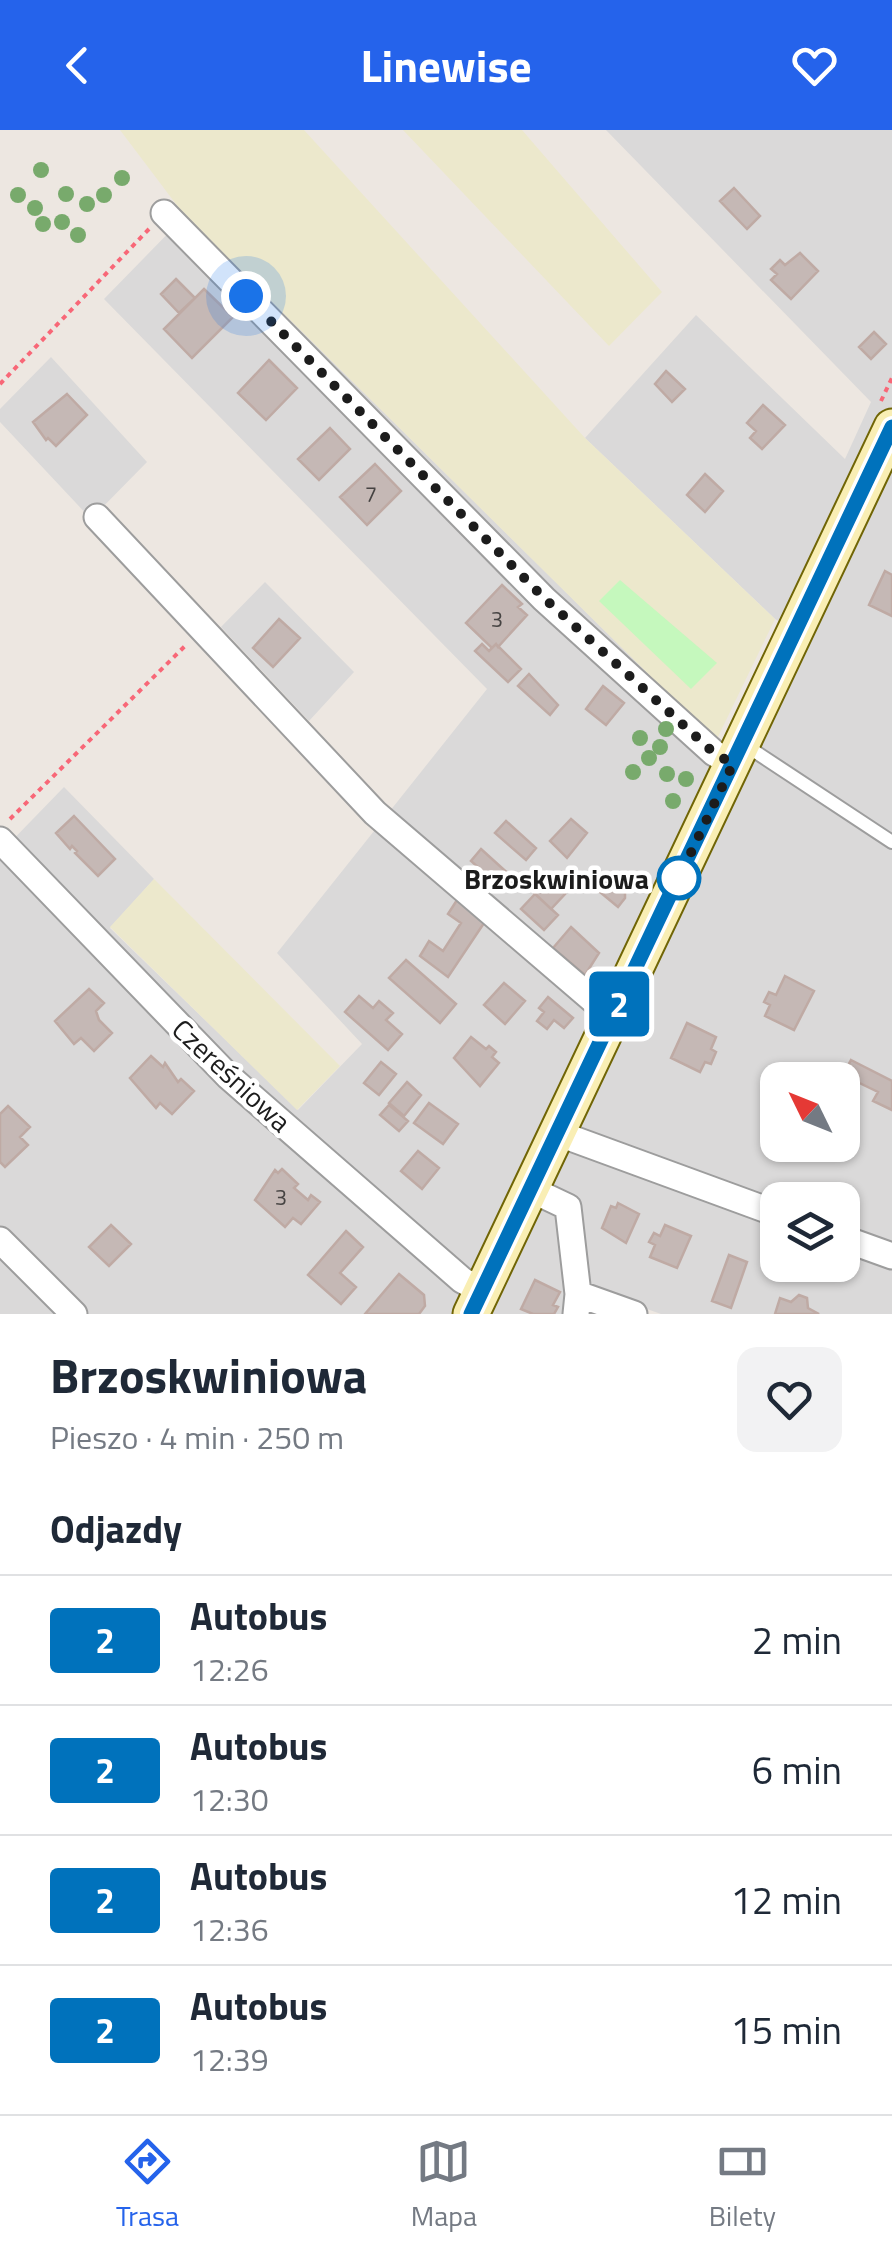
<!DOCTYPE html>
<html lang="pl">
<meta charset="utf-8">
<style>
:root{--surface:#fff;--page:#f2f2f3;--text:#1f2937;--muted:#747a83;--line:#e0e1e3;--accent:#2563eb}
body{margin:0;font-family:"Titillium Web",sans-serif;background:var(--page);color:var(--text);height:100vh;display:flex;flex-direction:column;font-size:38px;white-space:nowrap}
*{box-sizing:border-box;margin:0}
p{font-size:32px;color:var(--muted)}
.icon{flex:none;width:55px;height:55px;fill:none;stroke:currentColor;stroke-width:2;stroke-linecap:round;stroke-linejoin:round}
.map{position:relative;height:1184px;overflow:hidden}
.panel{display:flex;flex-direction:column;background:var(--surface);flex:1}
.panel>*{flex:none}
.badge{padding:0 20px;border-radius:8px;font-size:35px;line-height:65px}
.needle{width:65px;rotate:313deg}
.buttons{position:absolute;left:760px;top:932px;display:grid;gap:20px}
.buttons a{display:grid;place-items:center;width:100px;height:100px;border-radius:20px;background:var(--surface);box-shadow:0 2px 8px #0004;font-size:50px}
.you{position:absolute;width:50px;height:50px;margin:-25px;border:8px solid #fff;border-radius:50%;background:#1a73e8;box-shadow:0 0 0 15px #1a73e833}
.map>.badge{position:absolute;translate:-50% -50%;box-shadow:0 0 0 5px #fff}
h2{padding:0 50px;font-size:38px;line-height:90px}
.round{display:grid;place-items:center;flex:none;width:105px;height:105px;border-radius:20px;background:var(--page)}
.summary{display:flex;align-items:center;justify-content:space-between;height:170px;padding:0 50px}
h1{font-size:48px;font-weight:700;line-height:75px}
ul{padding:0;list-style:none}
li{display:flex;align-items:center;gap:30px;height:130px;padding:0 50px;border-top:2px solid var(--line)}
li div{flex:1}
li b{display:block;font-size:38px}
li em{font-style:normal}
li .badge{min-width:110px;font-weight:700;text-align:center}
header{display:flex;justify-content:space-between;align-items:center;height:130px;padding:0 50px;background:var(--accent);color:#fff;font-size:45px;font-weight:700}
.tab-bar{display:flex;justify-content:space-around;align-items:center;height:140px;border-top:2px solid var(--line);background:var(--surface);font-size:28px;color:var(--muted)}
.tab-bar a{display:grid;justify-items:center;gap:5px}
.tab-bar .selected{color:var(--accent)}
.map>svg:first-child{display:block}
.residential{fill:#dad9d9;fill-rule:evenodd}
.farmland{fill:#ece8cc}
.park{fill:#c5f8bd}
.building{fill:#c5b8b5;stroke:#bfaaa4;stroke-width:2.5}
.lines{fill:none;stroke-linecap:round;stroke-linejoin:round}
.lane-casing{stroke:#9d9d9d;stroke-width:16}
.street-casing{stroke:#9d9d9d;stroke-width:29}
.secondary-casing{stroke:#706505;stroke-width:39}
.path{stroke:#f86777;stroke-width:4;stroke-dasharray:5 5;stroke-linecap:butt}
.lane{stroke:#fff;stroke-width:12}
.street{stroke:#fff;stroke-width:25}
.secondary{stroke:#f9eeb4;stroke-width:35}
.tree{fill:#78aa6c}
.line-casing{stroke:#fff;stroke-width:22}
.line{stroke:#0072bc;stroke-width:15}
.walk{stroke:#1c1c1c;stroke-width:10;stroke-dasharray:0 18}
.stop-dot{fill:#fff;stroke:#0072bc;stroke-width:5}
.labels{text-anchor:middle;dominant-baseline:central;stroke-width:9;stroke-linejoin:round;paint-order:stroke}
.number-label{font-size:22px;fill:#464342}
.stop-label{font-size:28px;font-weight:bold;fill:#1c1c1c;stroke:#fff;text-anchor:end}
.street-label{font-size:28px;fill:#1c1c1c;stroke:#fff}
</style>
<header><svg class="icon" aria-label="back" viewBox="0 0 24 24"><path d="M15 5l-7 7 7 7"/></svg>Linewise<svg class="icon" aria-label="heart" viewBox="0 0 24 24"><path d="M12 20l-8-8c-3-5 5-10 8-4 3-6 11-1 8 4z"/></svg></header>
<div class="map">
<svg width="892" height="1184" viewBox="0 0 892 1184">
<rect width="100%" height="100%" fill="#ede7e1"/>
<path class="residential" d="M606,0H892V1184H661L608,1165L601,1184H0V723L64,657L154,749L110,798L298,980L362,914L277,823L487,559L104,169L185,86L746,640L807,507L775,489L585,308L696,185L845,329L871,272ZM778,950H842V1015H778ZM778,1070H842V1135H778Z
M51,227L147,332L91,389L0,292V279Z
M265,452L354,542L309,591L221,497Z"/>
<path class="farmland" d="M120,0H304L585,308L775,489L716,611L185,86Z
M403,0H522L662,162L609,216Z
M154,749L340,936L297,980L110,797Z"/>
<path class="park" d="M620,450L717,533L691,559L599,471Z"/>
<path class="building" d="M734,58L760,86L747,99L720,71Z
M800,123L818,141L791,169L771,150L777,144L771,139L780,130L785,135Z
M176,149L195,168L179,183L161,164Z
M204,159L233,187L192,228L164,199Z
M874,202L886,214L871,229L859,217Z
M269,230L297,258L266,290L238,263Z
M666,241L685,259L672,272L655,254Z
M67,264L87,285L56,316L48,308L46,310L33,292Z
M763,275L785,295L762,319L750,308L756,301L747,293Z
M330,298L350,319L319,350L298,329Z
M375,334L401,361L367,395L340,367Z
M705,344L723,361L705,382L687,365Z
M885,441L892,445V486L869,475Z
M502,455L522,474L518,477L527,485L498,517L496,514L492,518L466,493Z
M279,489L300,508L273,537L253,518Z
M482,514L489,521L496,514L521,539L508,552L475,521Z
M529,544L558,575L550,585L518,556Z
M603,556L624,573L606,595L586,579Z
M74,686L115,729L98,746L75,723L77,721L72,716L70,719L56,703Z
M571,689L587,703L567,728L550,711Z
M506,691L536,718L526,730L495,703Z
M481,719L512,747L501,758L471,731Z
M543,744L565,764L551,779L529,758Z
M611,749L625,761V768L618,777L600,762Z
M535,764L558,785L544,800L521,779Z
M457,770L486,790L448,847L420,826L429,811L443,821L461,793L448,784Z
M571,797L599,823L585,845L553,818Z
M406,830L456,874L440,893L389,848Z
M785,846L814,861L794,900L765,886L770,875L764,872L769,862L776,865Z
M504,853L525,871L505,894L484,875Z
M89,859L104,873L96,881L99,890L112,903L94,921L81,908L74,914L55,891Z
M359,866L373,878L379,871L393,883L386,890L402,904L388,920L345,882Z
M548,867L573,888L564,898L554,890L547,899L537,891L544,882L539,878Z
M687,893L716,907L711,919L716,922L711,934L705,932L700,942L671,928Z
M471,907L486,919L489,916L496,922L492,927L499,933L480,956L454,928Z
M151,926L163,937L165,933L178,952L181,949L194,961L172,984L160,973L156,978L130,948Z
M851,930L892,951V980L873,971L878,962L843,945Z
M381,932L396,944L379,965L364,953Z
M407,952L421,965L404,986L389,973Z
M429,973L458,994L443,1014L414,993Z
M389,975L408,991L399,1001L380,985Z
M8,976L30,997L20,1007L28,1015L5,1037L0,1032V984Z
M418,1021L439,1038L422,1059L401,1041Z
M282,1039L298,1054L294,1058L308,1070L311,1065L320,1072L301,1094L293,1088L285,1097L255,1070L275,1040L278,1043Z
M618,1073L639,1084L626,1113L602,1098L611,1076L616,1078Z
M111,1095L131,1114L109,1136L89,1117Z
M665,1095L691,1106L677,1138L650,1127L655,1115L649,1112L654,1103L660,1106Z
M346,1101L363,1117L340,1143L356,1157L341,1174L308,1145Z
M729,1125L747,1132L731,1178L712,1171Z
M399,1144L424,1165L425,1176L419,1184H365Z
M535,1150L560,1162L553,1175L558,1177L554,1184H533L521,1179Z
M799,1165L807,1168L808,1178L819,1184H775L780,1168L791,1172Z"/>
<g class="lines">
<defs>
<path id="lane" d="M745,615L892,712"/>
<path id="street" d="M164,83L544,469L714,623L733,634
M97,387L375,683L613,887
M0,710L228,946L462,1150L482,1161
M557,1003L778,1084
M530,1059L568,1077L578,1164L576,1184
M842,1108L892,1126
M0,1110L74,1184
M578,1164L634,1184"/>
<path id="secondary" d="M471,1184L892,297"/>
</defs>
<use href="#lane" class="lane-casing"/>
<use href="#street" class="street-casing"/>
<use href="#secondary" class="secondary-casing"/>
<path class="path" d="M0,254L149,99
M881,271L892,248
M10,689L185,516"/>
<use href="#lane" class="lane"/>
<use href="#street" class="street"/>
<use href="#secondary" class="secondary"/>
</g>
<g class="tree">
<circle cx="41" cy="40" r="8"/>
<circle cx="122" cy="48" r="8"/>
<circle cx="66" cy="64" r="8"/>
<circle cx="18" cy="65" r="8"/>
<circle cx="104" cy="65" r="8"/>
<circle cx="87" cy="74" r="8"/>
<circle cx="35" cy="78" r="8"/>
<circle cx="62" cy="92" r="8"/>
<circle cx="43" cy="94" r="8"/>
<circle cx="78" cy="105" r="8"/>
<circle cx="666" cy="599" r="8"/>
<circle cx="640" cy="608" r="8"/>
<circle cx="660" cy="617" r="8"/>
<circle cx="649" cy="628" r="8"/>
<circle cx="633" cy="642" r="8"/>
<circle cx="667" cy="644" r="8"/>
<circle cx="686" cy="649" r="8"/>
<circle cx="673" cy="671" r="8"/>
</g>
<g class="lines">
<defs>
<path id="line" d="M471,1184L892,297"/>
</defs>
<use href="#line" class="line-casing"/>
<use href="#line" class="line"/>
<path class="walk" d="M246,166L544,468L714,623L733,634L679,748"/>
</g>
<circle class="stop-dot" cx="679" cy="748" r="20"/>
<g class="labels">
<g class="number-label">
<text x="371" y="364">7</text>
<text x="497" y="489">3</text>
<text x="281" y="1067">3</text>
</g>
<g class="stop-label">
<text x="649" y="748">Brzoskwiniowa</text>
</g>
<g class="street-label">
<text transform="translate(232 945) rotate(43)">Czereśniowa</text>
</g>
</g>
</svg>
<div class="buttons">
<a><svg class="needle" viewBox="-14 -14 28 28"><path d="M0-13l5 13h-10z" fill="#e53935"/><path d="M0 13l5-13h-10z" fill="#747a83"/></svg></a>
<a><svg class="icon" aria-label="layers" viewBox="0 0 24 24"><path d="M12 4l9 5-9 5-9-5zM3 14l9 5 9-5"/></svg></a>
</div>
<div class="you" style="left:246px;top:166px"></div>
<b class="badge" style="left:619px;top:874px;background:#0072bc;color:#fff">2</b>
</div>
<section class="panel">
<div class="summary"><div><h1>Brzoskwiniowa</h1><p>Pieszo · 4 min · 250 m</p></div><a class="round"><svg class="icon" aria-label="heart" viewBox="0 0 24 24"><path d="M12 20l-8-8c-3-5 5-10 8-4 3-6 11-1 8 4z"/></svg></a></div>
<h2>Odjazdy</h2>
<ul>
<li><span class="badge" style="background:#0072bc;color:#fff">2</span><div><b>Autobus</b><p>12:26</p></div><em>2 min</em></li>
<li><span class="badge" style="background:#0072bc;color:#fff">2</span><div><b>Autobus</b><p>12:30</p></div><em>6 min</em></li>
<li><span class="badge" style="background:#0072bc;color:#fff">2</span><div><b>Autobus</b><p>12:36</p></div><em>12 min</em></li>
<li><span class="badge" style="background:#0072bc;color:#fff">2</span><div><b>Autobus</b><p>12:39</p></div><em>15 min</em></li>
</ul>
</section>
<nav class="tab-bar">
<a class="selected"><svg class="icon" aria-label="directions" viewBox="0 0 24 24"><path d="M12 3l9 9-9 9-9-9zM9 14v-3h6M13 9l2 2-2 2"/></svg>Trasa</a>
<a><svg class="icon" aria-label="map" viewBox="0 0 24 24"><path d="M3 6l6-2 6 2 6-2v14l-6 2-6-2-6 2zM9 4v14M15 6v14"/></svg>Mapa</a>
<a><svg class="icon" aria-label="tickets" viewBox="0 0 24 24"><path d="M3 7h18v10H3zM15 7v10"/></svg>Bilety</a>
</nav>
